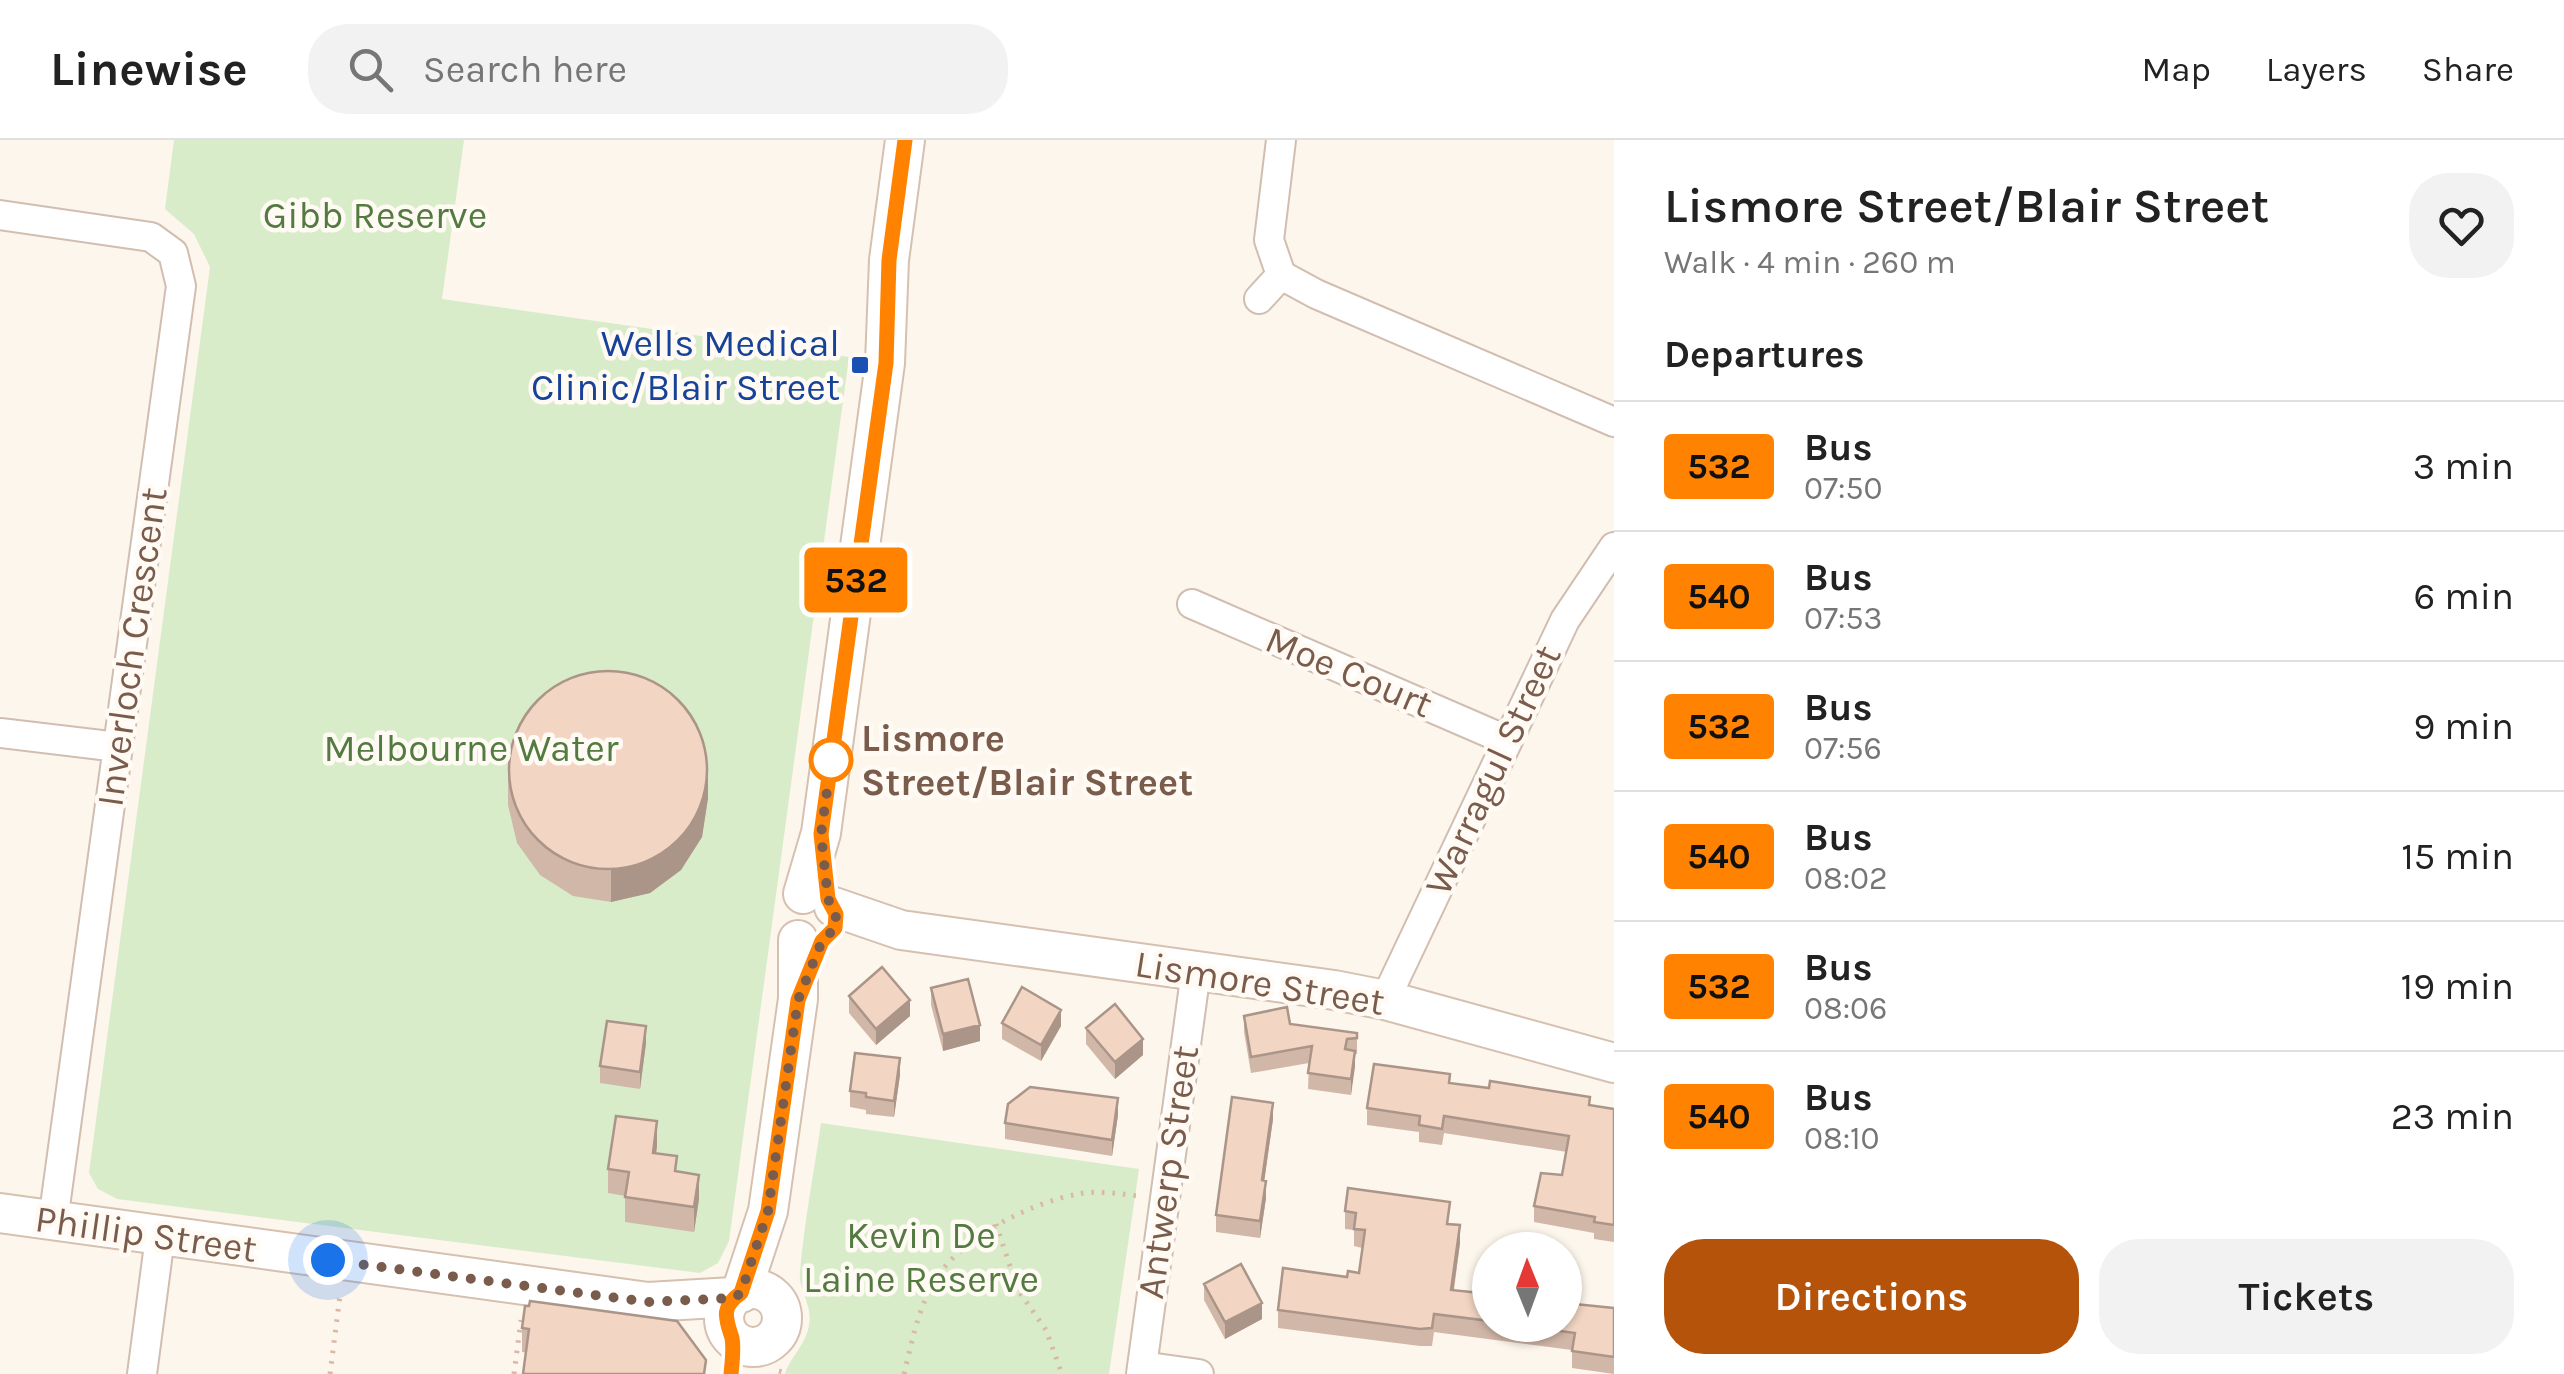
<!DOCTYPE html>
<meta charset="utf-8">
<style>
:root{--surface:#fff;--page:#f2f2f2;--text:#222;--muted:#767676;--line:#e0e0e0;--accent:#b45309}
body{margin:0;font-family:Karla,sans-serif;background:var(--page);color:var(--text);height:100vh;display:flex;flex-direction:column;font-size:38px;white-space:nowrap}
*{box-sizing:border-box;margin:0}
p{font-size:32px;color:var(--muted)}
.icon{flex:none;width:55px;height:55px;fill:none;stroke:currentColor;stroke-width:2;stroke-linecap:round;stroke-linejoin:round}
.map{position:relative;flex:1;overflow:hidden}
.panel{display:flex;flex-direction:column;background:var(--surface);width:950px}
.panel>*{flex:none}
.badge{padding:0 20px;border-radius:8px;font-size:35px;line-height:65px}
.needle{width:65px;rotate:359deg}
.buttons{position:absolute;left:1472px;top:1092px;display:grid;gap:20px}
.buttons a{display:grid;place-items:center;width:110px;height:110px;border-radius:50%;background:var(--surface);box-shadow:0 2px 8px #0004;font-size:50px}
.you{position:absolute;width:50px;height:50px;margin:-25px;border:8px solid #fff;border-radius:50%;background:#1a73e8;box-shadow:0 0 0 15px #1a73e833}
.map>.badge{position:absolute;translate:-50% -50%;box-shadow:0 0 0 5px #fff}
h2{padding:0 50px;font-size:38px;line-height:90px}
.round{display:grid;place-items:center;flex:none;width:105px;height:105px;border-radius:40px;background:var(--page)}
.head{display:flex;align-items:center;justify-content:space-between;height:170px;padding:0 50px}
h1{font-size:48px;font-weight:600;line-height:75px}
.primary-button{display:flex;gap:20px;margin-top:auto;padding:20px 50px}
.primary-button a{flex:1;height:115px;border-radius:40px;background:var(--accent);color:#fff;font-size:40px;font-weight:600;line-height:115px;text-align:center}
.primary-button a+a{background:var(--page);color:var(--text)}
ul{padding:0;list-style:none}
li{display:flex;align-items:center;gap:30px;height:130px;padding:0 50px;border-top:2px solid var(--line)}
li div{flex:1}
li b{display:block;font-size:38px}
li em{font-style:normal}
li .badge{min-width:110px;font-weight:700;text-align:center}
header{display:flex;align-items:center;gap:60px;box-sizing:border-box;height:140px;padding:0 50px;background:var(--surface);border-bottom:2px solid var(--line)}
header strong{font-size:48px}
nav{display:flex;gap:55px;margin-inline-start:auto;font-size:35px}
.search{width:700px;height:90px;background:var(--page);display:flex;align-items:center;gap:25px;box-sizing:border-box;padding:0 35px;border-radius:40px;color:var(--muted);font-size:38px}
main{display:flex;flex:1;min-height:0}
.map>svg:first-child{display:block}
.green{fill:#d8ecc9}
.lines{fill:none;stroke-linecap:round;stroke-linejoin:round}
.street-casing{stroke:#d1beb0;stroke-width:32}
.secondary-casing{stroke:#d6c0b0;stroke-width:42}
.path{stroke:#d9b8a5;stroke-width:5;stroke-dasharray:2.5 8;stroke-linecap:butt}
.street{stroke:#fff;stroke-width:28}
.secondary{stroke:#fff;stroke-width:38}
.wall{fill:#d1b7a8}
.shaded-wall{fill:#aa9588}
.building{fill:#f3d5c3;stroke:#aa9588;stroke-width:2.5}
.line-casing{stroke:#fff;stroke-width:22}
.line{stroke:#ff8200;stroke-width:15}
.walk{stroke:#7a5c4d;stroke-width:10;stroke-dasharray:0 18}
.transit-dot{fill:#1a4fb4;stroke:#fffaf3;stroke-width:4}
.stop-dot{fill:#fff;stroke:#ff8200;stroke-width:5}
.labels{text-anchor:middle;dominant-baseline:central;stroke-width:9;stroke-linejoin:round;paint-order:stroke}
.park-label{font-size:38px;fill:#537a41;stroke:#fffaf3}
.transit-label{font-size:38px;fill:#164399;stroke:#fffaf3;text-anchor:end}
.street-label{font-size:38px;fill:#7a5c4d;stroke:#fffaf3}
.stop-label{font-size:38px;font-weight:bold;fill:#7a5c4d;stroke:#fffaf3;text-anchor:start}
</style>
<header>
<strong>Linewise</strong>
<div class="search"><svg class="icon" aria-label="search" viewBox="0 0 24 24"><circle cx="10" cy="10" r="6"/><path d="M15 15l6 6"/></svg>Search here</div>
<nav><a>Map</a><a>Layers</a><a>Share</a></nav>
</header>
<main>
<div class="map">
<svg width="1614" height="1234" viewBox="0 0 1614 1234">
<rect width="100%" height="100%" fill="#fdf6ec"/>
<path class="green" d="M174,0H464L442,159L849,217L729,1101L718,1123L700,1133L117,1059L98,1049L89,1033L210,127L194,94L165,69Z
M821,983L1139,1029L1109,1234H785C790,1217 806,1205 809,1185C813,1165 798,1150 800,1132C804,1082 814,1033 821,983Z"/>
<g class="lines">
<defs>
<path id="street" d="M1281,0L1269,100L1281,135L1316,154L1614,282
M0,75L151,97L173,113L181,146L53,1081
M1259,159L1281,135
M1192,464L1506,600
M0,593L118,607
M1385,860L1565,480L1614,407
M1142,1226L1199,1234
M142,1234L160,1097
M1141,1234L1196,831"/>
<path id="secondary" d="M803,754L821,693L885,223L889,120L905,0
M834,767L901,790L1334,850L1385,860L1614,923
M0,1073L648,1162L733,1157
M724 1178a29 29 0 1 1 58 0a29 29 0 1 1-58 0Z
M741,1153L768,1071L798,859V800"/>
</defs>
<use href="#street" class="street-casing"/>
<use href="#secondary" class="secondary-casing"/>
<path class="path" d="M996,1084L1018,1150L1046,1190L1062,1234
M779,1231L789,1234
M330,1234L340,1155
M514,1234L521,1180
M904,1234C912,1202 918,1167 936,1139C962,1097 1030,1063 1078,1054C1097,1050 1121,1054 1139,1056"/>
<use href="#street" class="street"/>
<use href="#secondary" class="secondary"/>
</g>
<path class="wall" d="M508,634L708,658L702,697L681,730L650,753L611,762L573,756L540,735L517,703L508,665Z
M931,848L980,901L943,911L931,865Z
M849,856L910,876L876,905L849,873Z
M1244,876L1290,884L1357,893V914H1355L1351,955L1308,949L1309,923L1251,933L1244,892Z
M1002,883L1061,886L1041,921L1002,899Z
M1086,888L1143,915L1115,939L1086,904Z
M646,903L640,949L600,943V926Z
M900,935L894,977L866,974V970L850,967V951Z
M1450,943L1614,969V1102L1594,1099V1093L1534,1082V1066L1562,1035L1567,1012L1444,993L1442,1005L1419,1002V992L1367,985V968Z
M1118,975L1112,1016L1005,999V983Z
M1273,979L1264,1041L1266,1058L1260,1098L1216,1092V1075Z
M657,1006L656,1013L677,1031L699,1059L694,1092L625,1082V1056L608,1053V1029Z
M1345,1071L1449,1084L1460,1103L1454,1150L1490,1154V1185H1565L1614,1168V1234L1572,1228V1210L1434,1192L1432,1206H1420L1278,1188V1170L1359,1133L1362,1108L1354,1106V1090L1345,1089Z
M1204,1144L1262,1179L1225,1199L1204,1160Z
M522,1188L706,1234L522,1212Z"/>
<path class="shaded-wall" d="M708,627V658L702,697L681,730L650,753L611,762V730Z
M910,860V876L876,905V889Z
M1061,870V886L1041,921V905Z
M980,885V901L943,911V894Z
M646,886V903L640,949V932Z
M1143,899V915L1115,939V922Z
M1355,911V927L1351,955V939Z
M900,918V935L894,977V961Z
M1118,958V975L1112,1016V1000Z
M1273,963V979L1262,1057V1040Z
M657,981V1006L653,1037V1013Z
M699,1035V1059L694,1092V1067Z
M1266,1041V1058L1260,1098V1081Z
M1460,1085V1103L1451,1167V1150Z
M1262,1163V1179L1225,1199V1182Z"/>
<path class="building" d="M509 630a99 99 0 1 1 198 0a99 99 0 1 1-198 0Z
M882,827L910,860L876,889L849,856Z
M968,839L980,885L943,894L931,848Z
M1022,847L1061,870L1041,905L1002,883Z
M1115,864L1143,899L1115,922L1086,888Z
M1287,867L1290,884L1357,893V898L1347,899L1345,909L1355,911L1351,939L1308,933L1312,906L1251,917L1244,876Z
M607,881L646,886L640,932L600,926Z
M855,913L900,918L894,961L866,957V953L850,951Z
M1374,924L1450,934L1449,943L1489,948L1490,941L1590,957L1589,965L1614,969V1085L1594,1082L1595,1077L1534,1066L1541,1033L1562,1035L1569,996L1444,976L1442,989L1419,985L1420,976L1367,968Z
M1030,947L1118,958L1112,1000L1005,983L1008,964Z
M1232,957L1273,963L1262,1040L1266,1041L1260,1081L1216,1075Z
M616,976L657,981L653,1013L677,1016L675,1031L699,1035L694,1067L625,1057L629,1032L608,1029Z
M1348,1048L1450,1062L1447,1084L1460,1085L1451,1150L1490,1154V1181L1434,1174L1432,1188L1420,1189L1278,1170L1283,1128L1347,1137L1348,1131L1359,1133L1365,1090L1354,1089L1356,1073L1345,1071Z
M1241,1124L1262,1163L1225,1182L1204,1144Z
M530,1161L677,1181L706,1220L704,1234H523L529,1189L522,1188L525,1166H529Z
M1565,1163L1614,1168V1217L1572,1211L1575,1193L1517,1185H1565Z"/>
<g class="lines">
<defs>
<path id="line" d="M731,1234C732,1224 734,1208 732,1198C726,1179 720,1167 741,1153L768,1071L798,860L822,801L835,788L836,774L828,759L821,694L886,223L889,120L905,0"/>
</defs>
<use href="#line" class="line-casing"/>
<use href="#line" class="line"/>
<path class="walk" d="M328,1120L648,1162L734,1158L741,1153L768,1071L798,860L822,801L835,788L836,774L828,759L821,694L832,615L831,620"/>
</g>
<rect class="transit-dot" x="850" y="215" width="20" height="20" rx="5"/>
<circle class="stop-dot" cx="831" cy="620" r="20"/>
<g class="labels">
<g class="park-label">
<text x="375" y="75">Gibb Reserve</text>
<text x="471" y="608">Melbourne Water</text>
<text x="921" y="1095">Kevin De<tspan x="921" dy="44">Laine Reserve</tspan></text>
</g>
<g class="transit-label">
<text x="840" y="203">Wells Medical<tspan x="840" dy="44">Clinic/Blair Street</tspan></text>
</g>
<g class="street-label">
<text transform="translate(132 507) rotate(-82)">Inverloch Crescent</text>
<text transform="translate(1349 532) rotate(23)">Moe Court</text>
<text transform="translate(1493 630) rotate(-65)">Warragul Street</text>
<text transform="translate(1260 843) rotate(9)">Lismore Street</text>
<text transform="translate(1168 1032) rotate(-82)">Antwerp Street</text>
<text transform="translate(146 1094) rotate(8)">Phillip Street</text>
</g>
<g class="stop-label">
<text x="861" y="598">Lismore<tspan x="861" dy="44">Street/Blair Street</tspan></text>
</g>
</g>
</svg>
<div class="buttons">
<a><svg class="needle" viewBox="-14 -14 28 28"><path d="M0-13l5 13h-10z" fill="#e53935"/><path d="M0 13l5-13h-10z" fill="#767676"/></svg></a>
</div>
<div class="you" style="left:328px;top:1120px"></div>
<b class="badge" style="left:856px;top:440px;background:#ff8200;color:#111">532</b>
</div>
<section class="panel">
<div class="head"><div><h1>Lismore Street/Blair Street</h1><p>Walk · 4 min · 260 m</p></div><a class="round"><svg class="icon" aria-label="heart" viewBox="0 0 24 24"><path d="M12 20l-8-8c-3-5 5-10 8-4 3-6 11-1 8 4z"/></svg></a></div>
<h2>Departures</h2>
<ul>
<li><span class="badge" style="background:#ff8200;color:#111">532</span><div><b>Bus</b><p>07:50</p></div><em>3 min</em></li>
<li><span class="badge" style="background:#ff8200;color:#111">540</span><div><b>Bus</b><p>07:53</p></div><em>6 min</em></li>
<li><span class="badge" style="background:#ff8200;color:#111">532</span><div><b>Bus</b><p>07:56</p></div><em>9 min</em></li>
<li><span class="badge" style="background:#ff8200;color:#111">540</span><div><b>Bus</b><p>08:02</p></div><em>15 min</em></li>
<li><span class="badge" style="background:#ff8200;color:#111">532</span><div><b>Bus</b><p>08:06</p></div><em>19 min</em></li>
<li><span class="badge" style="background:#ff8200;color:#111">540</span><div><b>Bus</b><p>08:10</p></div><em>23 min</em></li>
</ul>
<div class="primary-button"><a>Directions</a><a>Tickets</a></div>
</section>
</main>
